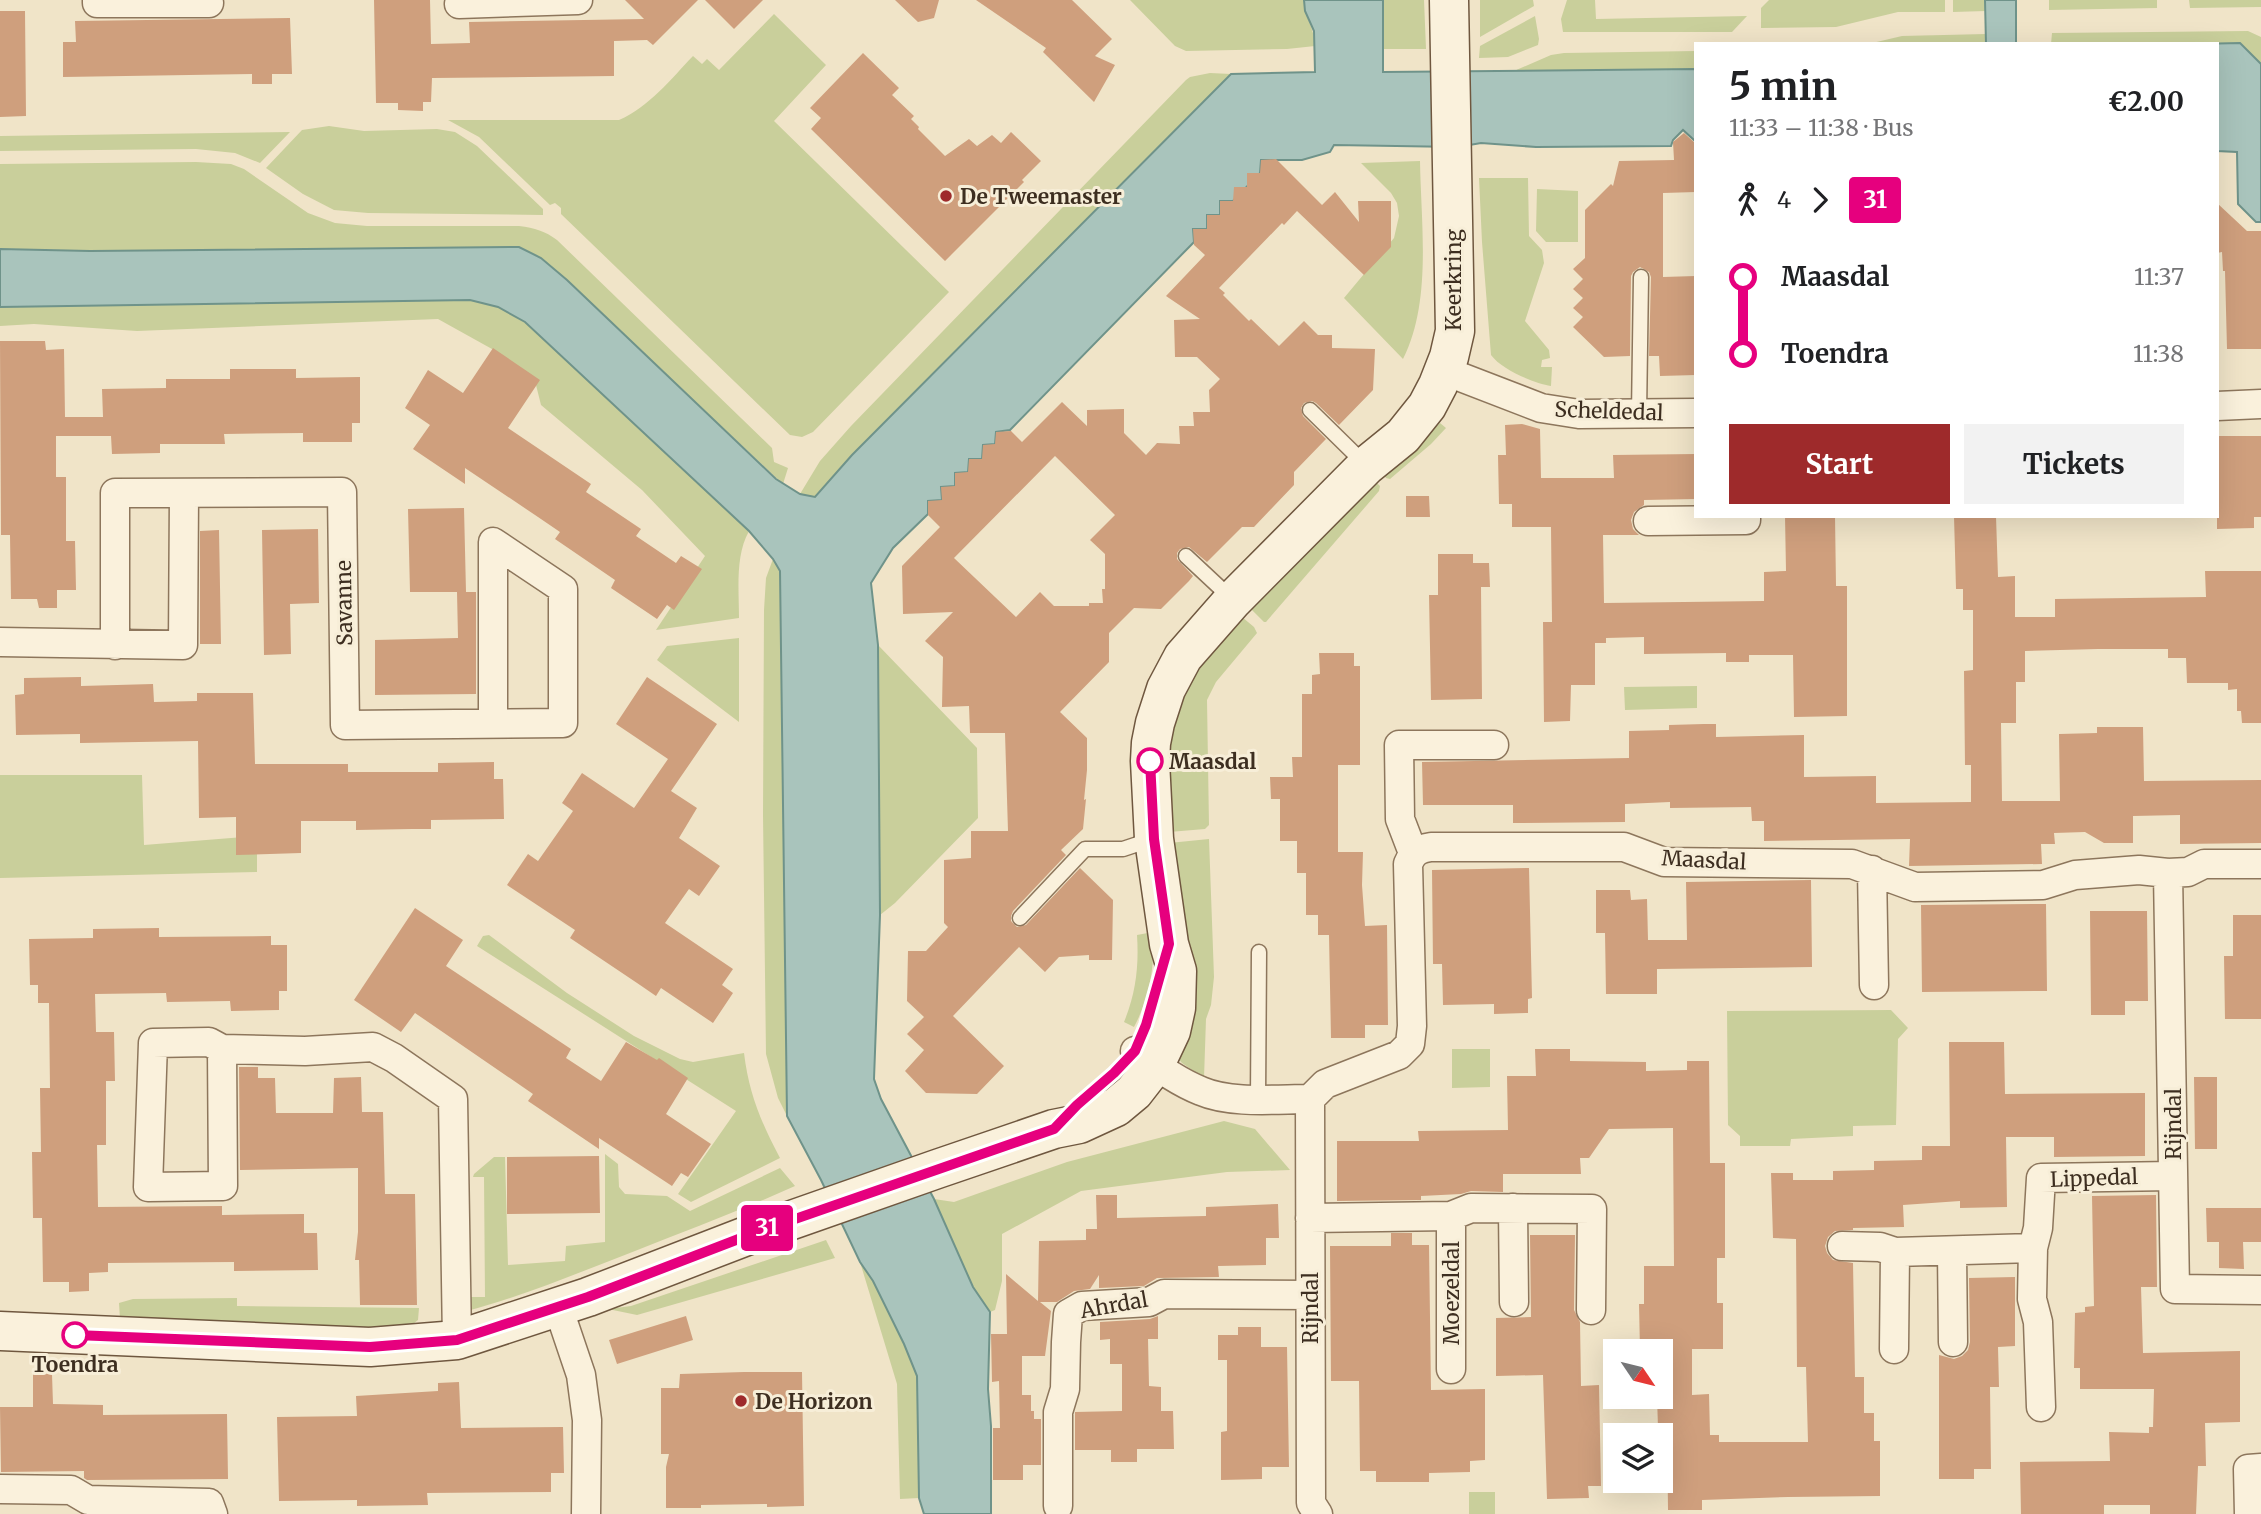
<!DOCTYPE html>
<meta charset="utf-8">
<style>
:root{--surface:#fff;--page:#f2f2f2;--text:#202124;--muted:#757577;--accent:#9e2a2b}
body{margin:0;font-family:Merriweather,serif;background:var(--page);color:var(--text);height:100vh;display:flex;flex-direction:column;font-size:26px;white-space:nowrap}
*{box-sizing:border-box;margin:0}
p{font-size:23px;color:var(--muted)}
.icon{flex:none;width:38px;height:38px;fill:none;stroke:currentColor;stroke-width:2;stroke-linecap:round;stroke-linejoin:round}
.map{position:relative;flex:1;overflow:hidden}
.details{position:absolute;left:1694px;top:42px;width:525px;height:476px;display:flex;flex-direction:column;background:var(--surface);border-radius:0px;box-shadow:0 7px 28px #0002}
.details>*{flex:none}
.badge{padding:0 14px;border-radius:5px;font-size:24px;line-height:46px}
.needle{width:46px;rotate:125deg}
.buttons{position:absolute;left:1603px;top:1339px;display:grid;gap:14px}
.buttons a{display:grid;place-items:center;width:70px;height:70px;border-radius:0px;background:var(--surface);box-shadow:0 7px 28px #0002;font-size:35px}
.map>.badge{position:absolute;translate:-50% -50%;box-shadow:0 0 0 4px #fff}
.legs{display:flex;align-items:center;gap:10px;height:77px;padding:0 35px;font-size:23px}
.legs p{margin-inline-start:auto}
.head{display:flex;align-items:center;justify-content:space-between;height:119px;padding:0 35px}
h1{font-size:38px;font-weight:700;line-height:52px}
.cta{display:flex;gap:14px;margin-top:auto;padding:14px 35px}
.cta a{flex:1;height:80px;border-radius:0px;background:var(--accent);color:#fff;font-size:28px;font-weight:700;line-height:80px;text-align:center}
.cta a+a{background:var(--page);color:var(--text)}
ul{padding:0 35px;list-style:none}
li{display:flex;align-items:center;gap:24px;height:77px;font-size:26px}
li i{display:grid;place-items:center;width:10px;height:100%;margin:0 9px;background:currentColor}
li i::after{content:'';width:18px;height:18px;margin:-9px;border:5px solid;border-radius:50%;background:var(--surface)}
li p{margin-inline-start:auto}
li:first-child i{background:linear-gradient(#0000 50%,currentColor 0)}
li:last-child i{background:linear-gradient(currentColor 50%,#0000 0)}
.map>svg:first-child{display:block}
.green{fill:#c9cf9b}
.water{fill:#a9c4bc;stroke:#6f938a;stroke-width:2}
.building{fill:#cf9f7d;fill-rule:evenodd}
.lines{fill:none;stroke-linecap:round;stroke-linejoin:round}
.lane-casing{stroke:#8d765c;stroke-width:17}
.street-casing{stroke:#8d765c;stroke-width:31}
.secondary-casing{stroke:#6f573f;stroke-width:41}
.lane{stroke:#faf1dc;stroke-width:14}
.street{stroke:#faf1dc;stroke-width:28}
.secondary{stroke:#faf1dc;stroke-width:38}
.line-1-casing{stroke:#fff;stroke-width:16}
.line-1{stroke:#e6007e;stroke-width:10}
.poi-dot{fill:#9e2a2b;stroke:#f7eed8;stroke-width:2.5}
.stop-1-dot{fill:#fff;stroke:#e6007e;stroke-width:3.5}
.labels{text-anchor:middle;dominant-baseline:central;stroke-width:6;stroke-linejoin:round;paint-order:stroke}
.poi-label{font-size:21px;font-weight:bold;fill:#3d2e20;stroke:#f7eed8;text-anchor:start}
.street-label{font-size:21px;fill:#3d2e20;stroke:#f7eed8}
.stop-label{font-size:21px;font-weight:bold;fill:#3d2e20;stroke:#f7eed8;text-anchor:start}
</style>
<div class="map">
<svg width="2261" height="1514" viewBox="0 0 2261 1514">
<rect width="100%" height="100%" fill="#f0e4c8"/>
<path class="green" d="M1130,0H1304C1305,18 1314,27 1315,46L1287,49L1186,51L1175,46Z
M1383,0H1424L1426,49H1383Z
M1480,0H1533L1534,6L1480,37Z
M1567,0H1595L1596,19L1747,16L1732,32H1563L1561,19Z
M1769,0H1945V12H1898L1836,27L1761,28V8Z
M1953,0H1985L1986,11L1953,12Z
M2049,0H2157V8L2049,10Z
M2189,0H2261V7L2190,8Z
M774,14L826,65L774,121L949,292L813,432L802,437L790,435L561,214V208L555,203L550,205L479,137L448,120H619C649,107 671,79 693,56L702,64L707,59L719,70Z
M1535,16L1539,39L1538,45L1508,57L1479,58L1480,46Z
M2248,31L2261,37V64L2240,43L2051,44L2052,33Z
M1986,34V44H1868L1902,36Z
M1696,51V69L1514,71L1551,55L1564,53Z
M1210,73L1231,74L852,455L815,497L800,494L820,461L851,426L1186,80L1190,77Z
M329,126L364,131L437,129L455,132L477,146L543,209V215L368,213L334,210L303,194L266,168L302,130Z
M290,132L260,163L235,153L196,149L0,151V136Z
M1420,161C1421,224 1432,302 1403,359L1344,298L1394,238L1399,216L1397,203L1391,193L1361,163Z
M196,162L231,164L244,169L308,213L335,223L367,226H519C535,228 545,231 557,240L772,448L774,462L788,468L783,484L541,258L0,249V164Z
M1479,178H1528L1529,236L1542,250L1544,263L1525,321L1549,350L1550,358L1542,360L1541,367H1552L1551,386C1534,383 1502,370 1491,355L1482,242Z
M1537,189L1578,191V242H1546L1536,231Z
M470,300L498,307L525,322L749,531C735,556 739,590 739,618L656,630L705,556L642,490L541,405L536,385L527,372L492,349L438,319L137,331L34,324L0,326V307Z
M1440,423L1446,428L1431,444L1390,479L1386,478L1384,475Z
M1375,481L1380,486L1379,491L1266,622H1264L1250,608Z
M773,559L780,571L787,1116L778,1098L766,1054L763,815L764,610L766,578Z
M1242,617L1254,627L1257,633L1216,682L1207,700L1209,825L1205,829L1169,832L1162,765L1184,684Z
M739,638V722L657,660L667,646Z
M878,645L977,748L978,818L895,903L880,915Z
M1697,686V708L1625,710L1624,687Z
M0,775H142L144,845L257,836V872L0,878Z
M1209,839L1214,977L1211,1005L1206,1019L1204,1078L1182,1063L1173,1053L1169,843Z
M1153,932C1155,966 1150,997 1134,1027L1124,1022C1136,993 1139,966 1137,935Z
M489,935L567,993L634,1036L680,1059L693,1062L744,1053C749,1094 761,1122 780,1158L691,1202L678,1194L736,1111L477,946L483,936Z
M1891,1010L1908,1028L1898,1039L1896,1125L1853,1126V1136L1791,1139L1790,1146H1740V1136L1728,1125L1727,1011Z
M1452,1049H1490V1087L1452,1088Z
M1224,1121L1255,1129L1290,1170L1227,1172L1081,1191L1002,1234V1281L995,1310L990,1312L973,1287L934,1199L954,1202L1067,1162Z
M605,1154L618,1164L619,1187L625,1194L667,1196L690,1211L780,1168L795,1186C742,1210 688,1230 635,1251C580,1272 524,1296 467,1311V1297H485L484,1177H473L474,1174L494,1157H505L508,1265L565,1261L566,1246L605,1242Z
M826,1240L835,1258L637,1315L608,1309L631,1306Z
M860,1262L873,1281L904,1344L917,1377L919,1498L900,1499L897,1384Z
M237,1298V1306L419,1308L418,1320L396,1337L120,1319L119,1303L133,1299Z
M1469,1492H1495V1514H1469Z"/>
<path class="water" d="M1304,0H1383V72L1696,69V138L1694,140L1683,130L1673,140L1671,146L1536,147L1481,143L1458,147L1334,145L1330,152L1302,160H1261L1260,173L1233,201H1220V215H1207V229H1193L1194,242L1010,430L996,432L995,444L983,445L982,459H969L968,472L955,473V486L941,487L942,500L928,501V514L893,548L871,583L878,645L880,915L874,1079L881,1099L934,1199L973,1287L990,1312L988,1389L991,1426V1514H924L919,1498L917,1376L904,1344L873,1281L860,1262L821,1180L787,1116L780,571L773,559L749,531L525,322L498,307L470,300L0,307V249L90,251L519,247L541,258L567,280L776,479L800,494L815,497L852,455L1231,74L1315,72L1314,31L1305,11Z
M1985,0H2016V44H1986Z
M2240,43L2261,64V222H2256L2238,204L2237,152L2217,151V44H2196Z"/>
<path class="building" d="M374,0H430L431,44L470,43L469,22L644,19L625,0H698L653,45L647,40L614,41V76L432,78L431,102H423V111L398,110V103H376Z
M705,0H763L734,29Z
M895,0H939L934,18L918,22Z
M976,0H1072L1112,39L1095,56L1115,65L1094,102L1043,52L1046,48Z
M0,11H25L26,116L0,117Z
M290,18L292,74H272V84H252V74L63,77V42H76L75,21Z
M863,53L899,88L892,95L914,116L911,119L919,127L918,129L945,156L969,139L977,146L992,135L1001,143L1011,132L1041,161L1022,180L1024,182L945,261L811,129L821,118L810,108Z
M1684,133L1696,144V192L1663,193V277L1696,276V375L1660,376L1659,356H1649L1651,277L1649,272L1640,267L1633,272L1631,276L1630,356L1604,357L1573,327L1583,317L1573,308L1583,298L1573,289L1583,279L1573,269L1585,258V210L1611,184L1613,186L1619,161L1674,160L1673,142Z
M1276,159L1322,205L1335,192L1359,222L1358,201H1391V247L1364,275L1297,211L1284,225L1282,223L1219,288L1225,293L1223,295L1249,321L1251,319L1279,346L1304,321L1318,335H1332V348L1375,349L1373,390L1339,425L1316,403L1312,401L1304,403L1301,408L1303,416L1326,439L1294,472V485L1254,527H1242L1207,562L1189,547L1180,549L1177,553V559L1193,576L1189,581L1161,609L1134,608L1109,633V662L1060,712L1087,738V770L1084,800L1086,799L1083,829L1061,850L1066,855L1013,911L1011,916V921L1017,927L1026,925L1080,868L1113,900L1112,960H1089V955L1059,957L1045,972L1019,947L953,1016L1004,1066L977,1094L926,1093L905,1071L924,1050L907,1034L924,1017L907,1001L908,951H926L948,927L944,923V860L971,858V831H1008L1005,733H970L969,706L942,707L943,657L925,641L953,612L903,614L902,566L940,527L928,515V501L942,500L941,487L955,486V473L968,472L969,459H982L983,445L995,444L996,432L1011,431L1022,442L1062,402L1087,426V410L1124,409V433L1146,455L1157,443L1180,444L1179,426H1194L1193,412H1210L1209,390L1220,379L1197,357H1175L1174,320L1200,319L1166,296L1205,255L1194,245L1193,229H1207V215H1220V201H1233L1234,187H1247V173H1260L1261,160ZM1055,456L1115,515L1090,540L1105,554V589H1102L1103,603H1089V606H1054L1040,592L1016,617L954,558Z
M2217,203L2247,231H2261V349H2227L2225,271H2223L2222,252L2217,253Z
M0,341H45L46,350L64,349L65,417H103L102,389L166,388V379H230V369H296V378L360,377V423H352V442H303V433L224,434L225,444H160V453L112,454L111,436H56V477H66V541H75L76,590H57V608H39L37,599H11L10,535H1Z
M493,348L540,380L508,428L591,484L586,492L641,529L636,536L676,563L681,556L702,569L674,610L667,605L657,619L611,588L615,580L555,539L560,532L538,517L465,468V484L413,449L430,425L405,408L428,370L463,393Z
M1522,424L1540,429L1541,478H1614L1613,455L1696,454V499L1644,500V505L1634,512L1631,520L1633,529L1639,535H1603L1604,603L1764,601V572L1786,571L1785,516H1835L1836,586H1847V716L1794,717L1793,655H1749V662H1726V653L1644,654V637L1606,638V643H1595V685H1571L1570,721L1544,722L1543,622H1552L1551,527H1512V504H1499L1498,455H1506L1505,425Z
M2217,436H2261V517H2254V528L2217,529Z
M1406,496H1429L1430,517H1406Z
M464,508L466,592H410L408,509Z
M1954,516H1996L1998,577L2015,576V617H2055V599L2206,597L2205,571H2261V723H2242L2241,711H2237V689L2228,690V683H2187L2186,658H2168V649H2098L2025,651V682H2016V723H2001L2002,801H2060L2059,734L2097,733V727H2143L2144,781L2261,780V843L2180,844V815L2133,816V843H2104L2085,832L2054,833L2055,844H2041L2042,864L1909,866L1910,839L1764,841V821H1752L1751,807L1670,808V802L1625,804V822L1513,823V805H1423L1422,762L1629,758V731L1669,730V725L1704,724H1716V737L1804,735V777L1876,776V803L1971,802V765H1965L1964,671L1973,670V610H1963V589H1956Z
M318,529L319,603L290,604L291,654L264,655L262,530Z
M219,530L221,644H200V531Z
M1438,554H1473V563H1489L1490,587H1481L1482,699L1431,700L1429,595H1438Z
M457,592H476V694L375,695V640L458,638Z
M1319,653H1354V666H1360V765H1338V852H1363L1362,885L1365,926L1387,925L1388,1025H1365V1038H1331L1329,935H1318V915H1306V873H1297V841H1280V799H1271L1270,777H1293L1292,757H1302V694H1312V675L1320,674Z
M81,677V686L153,684L154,702L197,701V693H253L255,764H348V772H438V763L494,762V779H503L504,819L431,820V829H412L356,830V821H301V853L236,855V817L199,818L198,741L80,743V734L16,735L15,695L24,694V678Z
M647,677L717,724L671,791L697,808L679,838L720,866L699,896L689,889L665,923L733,969L722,985L733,993L713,1023L661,988L656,996L640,985L570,938L575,930L507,885L528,854L538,861L573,811L562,803L582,773L634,808L668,759L616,724Z
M1529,868L1532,998L1528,999V1013L1494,1014V1004L1443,1005L1442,964H1433L1432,870Z
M1811,880L1812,967L1657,969V994H1606L1605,933H1596V890H1630L1631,900L1647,899L1648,940H1687L1686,882Z
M2046,904L2047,991L1922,992L1921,905Z
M415,908L463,940L446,966L571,1049L566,1058L601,1081L626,1042L657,1060L659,1058L688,1078L666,1114L711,1144L688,1177L681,1173L672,1186L599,1138V1149L528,1101L533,1094L415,1013L401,1032L354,1000Z
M2090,911H2147L2148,1001H2125V1015H2091Z
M2233,915H2261V1019H2225L2224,956H2233Z
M159,928V937L271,936V945H287V991H279V1010L231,1011L230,1001L167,1002L166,993L95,994L96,1032H114L115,1081H106V1145H97L98,1207L222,1206V1215L304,1214V1233H317L318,1270L234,1271V1262L108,1263V1272L89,1273V1291L69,1292V1282H43L42,1218H33L32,1152H41L40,1088H50L49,1003H38V985H30L29,939L93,938V929Z
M1949,1042H2004L2005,1094L2145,1093V1156L2054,1157V1137H2006L2007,1207L1960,1208V1201L1903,1205L1904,1227L1853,1228V1230L1835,1231L1828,1237L1825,1246L1827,1253L1833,1260L1853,1263L1855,1377H1864V1413H1874V1441H1880V1496L1788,1497L1702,1500V1510H1668L1667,1428H1658L1657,1396H1661V1349L1640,1350L1639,1304H1644V1266H1674L1673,1128L1609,1129L1589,1158H1580L1581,1174H1503V1192L1471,1191L1461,1194L1421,1196V1200L1337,1201V1141H1419L1418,1131L1508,1130L1507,1076H1536L1535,1049H1570V1061L1646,1062V1071L1687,1070V1061H1709L1710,1163H1725V1258H1717V1303H1723V1349H1692V1395L1709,1394L1710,1435H1719V1442H1808L1806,1367H1797L1796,1239L1773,1238L1771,1173H1793V1180H1833V1171L1874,1170V1161L1922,1160V1146H1950Z
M239,1067H258V1078H275L276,1113H333L334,1078L361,1077L362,1112H383L385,1194H415L417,1305H360L359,1260H355L358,1232V1168L240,1170Z
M2194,1077H2217V1149H2195Z
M599,1156L600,1213L507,1214V1157Z
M1096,1195H1117V1218L1206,1216V1207L1278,1204L1279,1238H1266V1265L1218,1266L1219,1277L1157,1278L1144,1286L1099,1288V1275L1090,1289L1074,1291L1057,1302H1040L1051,1311L1045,1356H1022V1395H1031V1411H1034V1419H1041V1465H1023V1480H993V1428H1000L999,1381L992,1382L991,1334H1007L1006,1274L1038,1301L1039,1241L1086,1240V1229H1097Z
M2156,1195L2157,1287H2141L2143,1353L2240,1351V1422L2205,1423L2206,1466H2198L2196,1514H2150V1505H2104V1514H2021L2020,1462L2110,1461L2109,1432L2149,1433V1427H2153L2154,1389H2080V1368H2074L2075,1313L2085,1312V1307L2094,1306L2092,1196Z
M2206,1208H2261V1242H2243L2244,1269L2219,1268V1242H2207Z
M1391,1233H1412V1245H1429L1431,1390L1485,1389V1460L1470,1461V1472L1429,1473V1482H1376V1471H1360L1359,1381H1331L1330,1246H1391Z
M1530,1235H1575L1574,1310L1580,1322L1581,1386L1599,1385L1601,1486H1588L1589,1498L1547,1499L1543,1375L1496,1376V1318L1531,1317Z
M2015,1277V1346L1998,1347L1999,1387H1990L1991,1469H1974V1479H1939V1355L1954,1359L1962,1356L1968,1350L1970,1342L1969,1278Z
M686,1316L693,1340L617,1364L609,1340Z
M1158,1316V1339H1148L1149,1386L1161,1387V1411H1173L1174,1449H1137V1462H1111V1450H1075V1412L1122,1411V1364H1110V1339L1100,1340V1322L1150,1319Z
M1238,1327H1261V1347H1287L1289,1467H1262V1479L1221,1480V1432L1227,1431V1360H1218V1335H1238Z
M744,1372H802L804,1506L767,1507V1504L701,1505V1508H666V1467L669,1454H661V1388H679L680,1374Z
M33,1373L52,1374L53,1404L103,1405V1415L227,1414L228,1479L87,1480L84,1478V1471L1,1472L0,1407H33Z
M459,1382L461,1428L563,1427L564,1473H551V1492L427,1493L428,1505L357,1506V1500L279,1501L277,1417L357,1416L356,1396L438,1391V1383Z"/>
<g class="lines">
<defs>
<path id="lane" d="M1310,410L1366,465
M1639,414L1641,277
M1186,556L1232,599
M1020,918L1085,849H1123L1153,839
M1258,1099L1259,952"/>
<path id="street" d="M97,0V3H209L208,0
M459,4L578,0
M1445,371L1541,408L1579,414L1696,413
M2217,406L2261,404
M1648,521L1746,520V516
M0,642L183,645L184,494
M115,645V493L342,492L345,725L563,723V589L493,542V722
M1413,853L1400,819L1399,745H1494
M1872,870L1874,985
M2168,873L2175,1289L2261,1290
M222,1049L223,1186L148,1187L153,1043L209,1042L222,1049L305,1051L373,1047L394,1058L453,1099L457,1340
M1135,1051C1155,1065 1178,1082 1201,1091C1231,1104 1277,1099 1310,1099L1325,1084L1399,1055L1410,1044L1412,1026L1408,864C1413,852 1418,849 1431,847H1624L1664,862L1852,864L1915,887L2043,885L2075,875L2139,870L2168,873L2188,872L2204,864H2261
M1310,1099L1311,1503L1318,1514
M1513,1208L1514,1302
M1451,1216V1369
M1310,1218L1451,1216L1471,1208L1592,1209L1591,1310
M1842,1246L1880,1247L1895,1252L2033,1248L2038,1228L2041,1178L2173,1176
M2033,1248L2032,1299L2038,1322L2041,1407
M1952,1252L1953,1342
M558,1307L581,1375L587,1420L586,1514
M1894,1349L1895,1252
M0,1489L71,1490L88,1500L209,1503L213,1514
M1058,1506V1412L1065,1389L1066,1342L1068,1314L1082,1306L1149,1302L1164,1294L1310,1295
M2249,1514L2248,1469L2261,1468"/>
<path id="secondary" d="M0,1331L370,1347L457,1340L588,1297L749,1235L937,1169L1054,1129L1079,1124L1116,1107L1134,1092L1155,1065L1171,1031L1176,1008L1177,971L1169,944L1154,839L1150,761L1151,743L1155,723L1166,689L1183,657L1233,600L1366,466L1403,436L1427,406L1438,385L1449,357L1455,331L1449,0"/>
</defs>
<use href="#lane" class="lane-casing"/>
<use href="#street" class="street-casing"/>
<use href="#secondary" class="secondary-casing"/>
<use href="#lane" class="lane"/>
<use href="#street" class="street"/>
<use href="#secondary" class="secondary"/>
</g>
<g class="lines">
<defs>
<path id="line-1" d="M75,1335L370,1347L457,1340L588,1297L749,1235L1054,1129L1077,1105L1114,1073L1135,1051L1146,1025L1169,944L1154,839L1150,761"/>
</defs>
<use href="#line-1" class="line-1-casing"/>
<use href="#line-1" class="line-1"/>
</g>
<g class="poi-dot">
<circle cx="946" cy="196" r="7"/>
<circle cx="741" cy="1401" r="7"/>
</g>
<g class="stop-1-dot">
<circle cx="1150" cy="761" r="12"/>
<circle cx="75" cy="1335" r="12"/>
</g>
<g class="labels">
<g class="poi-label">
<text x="960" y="196">De Tweemaster</text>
<text x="755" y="1401">De Horizon</text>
</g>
<g class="street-label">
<text transform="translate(1453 280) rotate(-90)">Keerkring</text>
<text transform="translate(1609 411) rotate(2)">Scheldedal</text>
<text transform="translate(344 603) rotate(-91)">Savanne</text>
<text transform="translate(1704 860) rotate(3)">Maasdal</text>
<text transform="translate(2173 1124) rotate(-90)">Rijndal</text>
<text transform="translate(2094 1178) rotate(-2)">Lippedal</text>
<text transform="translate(1451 1293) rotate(-90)">Moezeldal</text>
<text transform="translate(1114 1305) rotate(-10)">Ahrdal</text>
<text transform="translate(1310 1308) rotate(-90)">Rijndal</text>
</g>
<g class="stop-label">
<text x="1169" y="761">Maasdal</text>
<text x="75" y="1364" text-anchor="middle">Toendra</text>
</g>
</g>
</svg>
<div class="buttons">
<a><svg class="needle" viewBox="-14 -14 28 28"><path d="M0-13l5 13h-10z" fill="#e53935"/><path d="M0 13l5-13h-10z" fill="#757577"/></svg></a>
<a><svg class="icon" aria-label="layers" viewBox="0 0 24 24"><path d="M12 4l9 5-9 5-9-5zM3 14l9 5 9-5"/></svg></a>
</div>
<b class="badge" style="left:767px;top:1228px;background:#e6007e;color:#fff">31</b>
<section class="details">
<div class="head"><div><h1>5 min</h1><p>11:33 – 11:38 · Bus</p></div><b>€2.00</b></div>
<div class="legs"><svg class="icon" aria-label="walk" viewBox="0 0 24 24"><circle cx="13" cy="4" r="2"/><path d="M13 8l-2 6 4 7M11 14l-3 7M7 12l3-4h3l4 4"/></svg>4<svg class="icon" aria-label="forward" viewBox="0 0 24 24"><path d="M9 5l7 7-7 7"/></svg><b class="badge" style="background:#e6007e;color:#fff">31</b></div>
<ul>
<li><i style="color:#e6007e"></i><b>Maasdal</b><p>11:37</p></li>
<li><i style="color:#e6007e"></i><b>Toendra</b><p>11:38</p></li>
</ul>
<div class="cta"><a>Start</a><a>Tickets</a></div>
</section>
</div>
